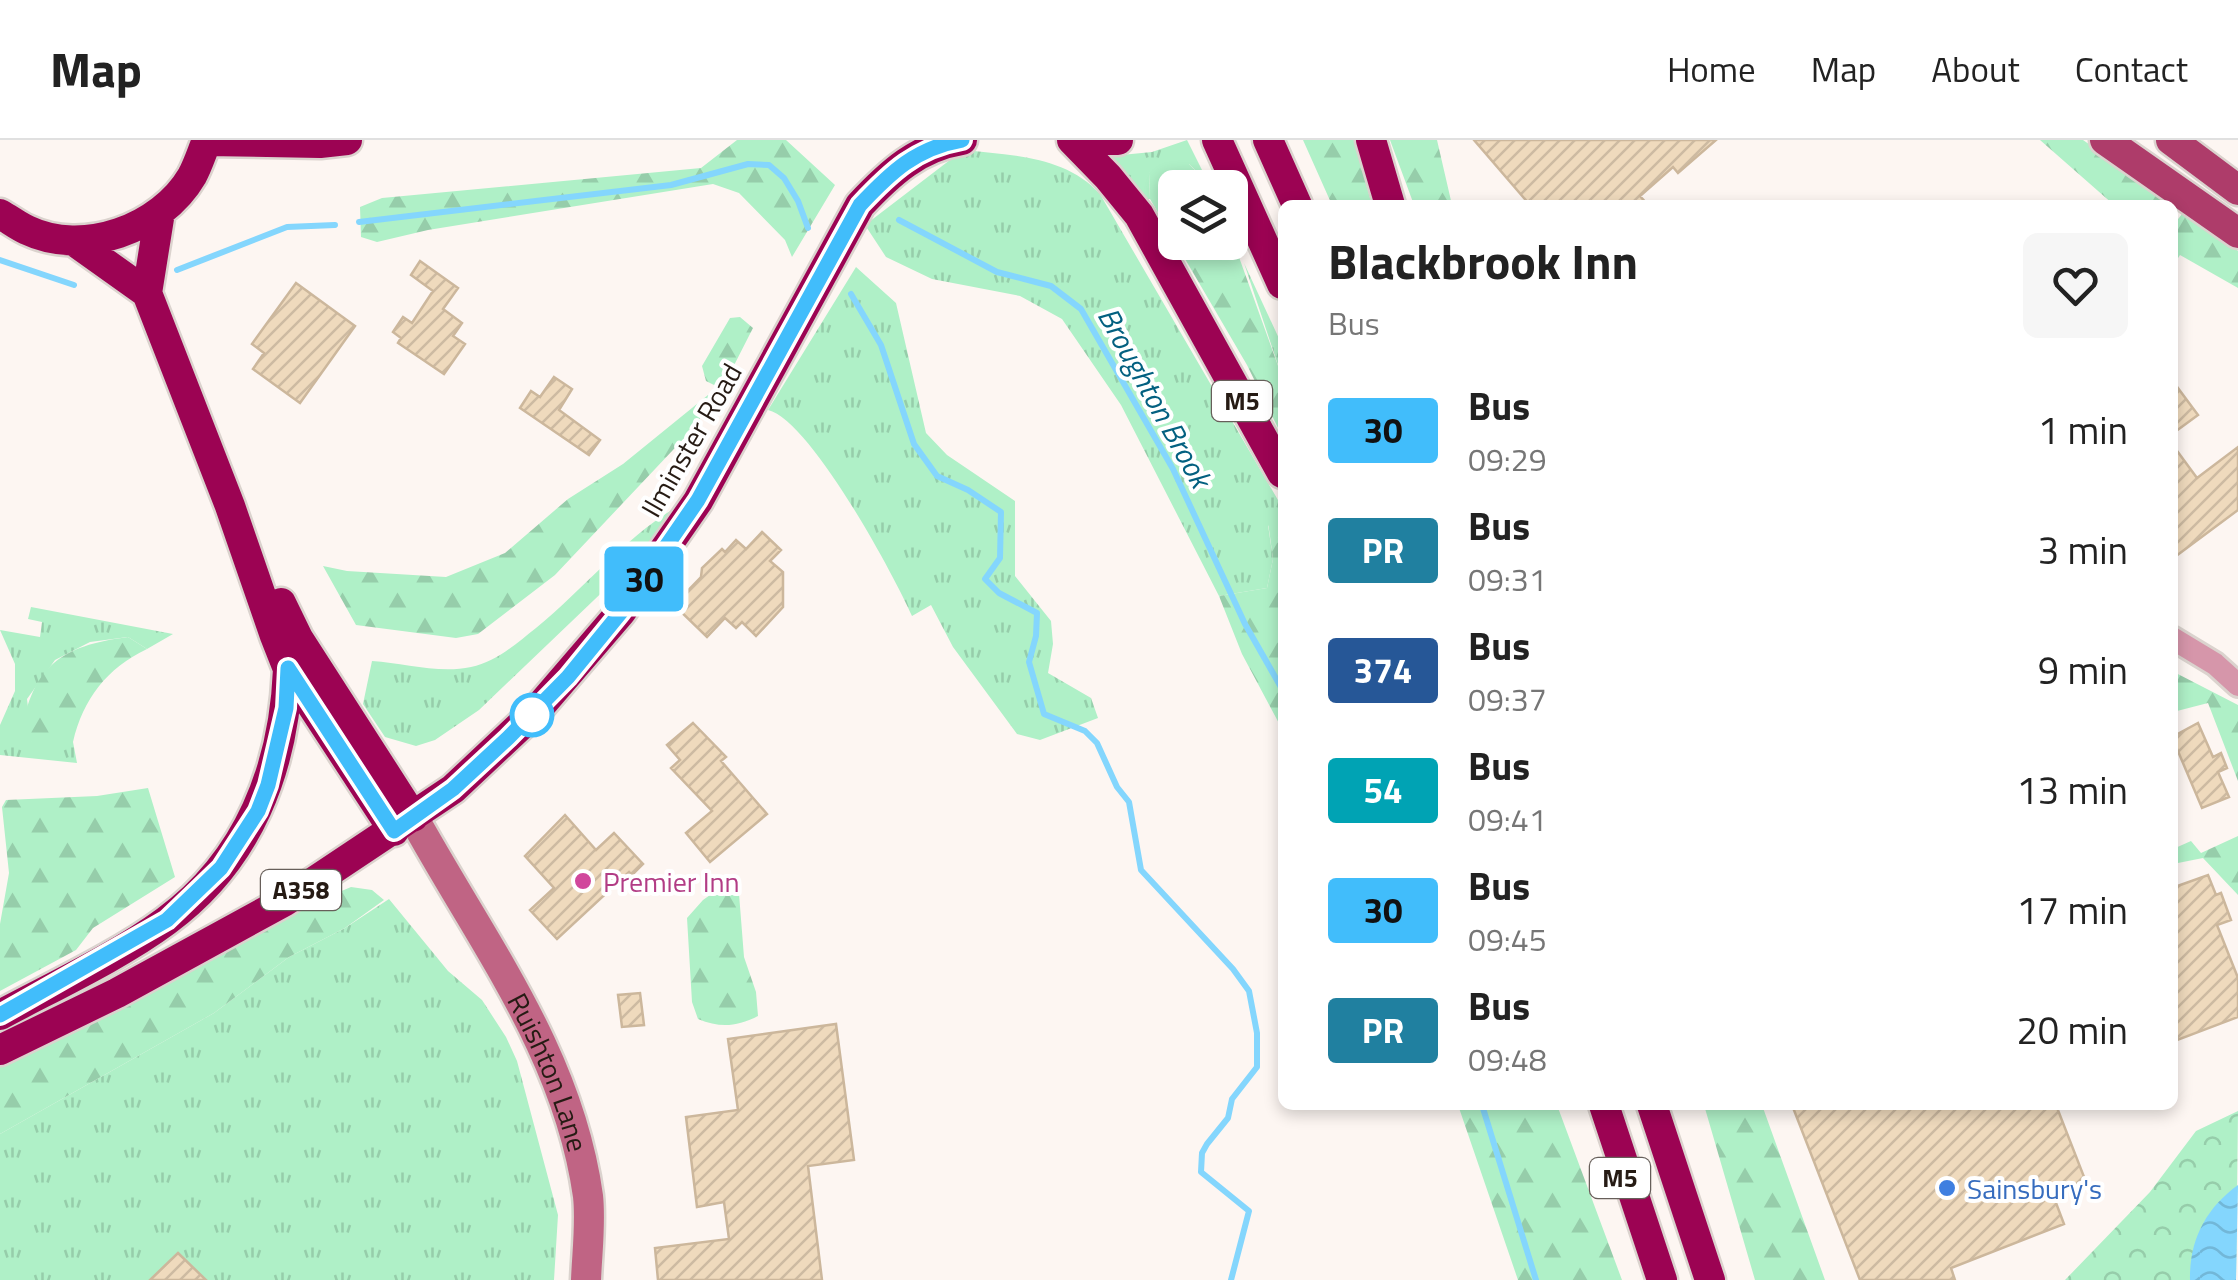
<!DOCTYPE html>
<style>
:root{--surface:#fff;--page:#f6f6f6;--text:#222;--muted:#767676;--line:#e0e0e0}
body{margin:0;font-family:"Titillium Web",sans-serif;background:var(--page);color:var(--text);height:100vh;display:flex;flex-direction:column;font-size:38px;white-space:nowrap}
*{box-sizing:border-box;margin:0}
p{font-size:32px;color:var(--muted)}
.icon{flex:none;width:55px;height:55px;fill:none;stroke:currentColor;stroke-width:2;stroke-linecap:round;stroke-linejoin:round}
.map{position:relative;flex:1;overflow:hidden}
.side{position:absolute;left:1278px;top:60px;width:900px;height:910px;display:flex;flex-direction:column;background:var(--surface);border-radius:15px;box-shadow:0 5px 15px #0003}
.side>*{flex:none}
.badge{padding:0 20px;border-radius:8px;font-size:35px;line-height:65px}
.controls{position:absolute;left:1158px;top:30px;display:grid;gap:20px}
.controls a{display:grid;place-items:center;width:90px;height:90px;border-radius:15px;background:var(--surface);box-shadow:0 5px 15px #0003;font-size:50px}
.map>.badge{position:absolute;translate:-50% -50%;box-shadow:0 0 0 5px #fff}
.round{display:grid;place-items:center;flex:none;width:105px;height:105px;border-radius:15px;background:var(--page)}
.head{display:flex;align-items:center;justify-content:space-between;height:170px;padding:0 50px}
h1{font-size:48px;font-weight:700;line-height:75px}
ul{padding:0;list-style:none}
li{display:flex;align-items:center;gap:30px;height:120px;padding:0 50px}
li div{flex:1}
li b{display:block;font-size:38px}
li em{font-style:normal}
li .badge{min-width:110px;font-weight:700;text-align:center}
header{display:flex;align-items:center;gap:60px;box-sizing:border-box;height:140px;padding:0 50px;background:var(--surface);border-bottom:2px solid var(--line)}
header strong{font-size:48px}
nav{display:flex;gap:55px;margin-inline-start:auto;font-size:35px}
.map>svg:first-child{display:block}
.grass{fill:url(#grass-tufts)}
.forest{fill:url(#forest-firs)}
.park{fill:url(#park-crowns)}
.water{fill:url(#water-waves)}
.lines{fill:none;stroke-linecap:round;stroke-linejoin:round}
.stream{stroke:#84d6fd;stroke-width:6}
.building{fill:url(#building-hatch);stroke:#ccb79c;stroke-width:2.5}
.street-casing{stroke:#dbd3ce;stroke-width:28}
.secondary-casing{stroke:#dbd3ce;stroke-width:35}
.primary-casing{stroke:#dbd3ce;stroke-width:35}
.highway-casing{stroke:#dbd3ce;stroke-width:35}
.street{stroke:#d696aa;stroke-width:22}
.secondary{stroke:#c06484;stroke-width:30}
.primary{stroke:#ae3c6a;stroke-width:30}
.highway{stroke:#9c0353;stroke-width:30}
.line-casing{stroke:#fff;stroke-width:22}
.line{stroke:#41bdfb;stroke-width:15}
.stop-dot{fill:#fff;stroke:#41bdfb;stroke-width:5}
.hotel-dot{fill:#d1479c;stroke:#fff;stroke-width:4}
.shop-dot{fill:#3f7fe0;stroke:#fff;stroke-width:4}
.labels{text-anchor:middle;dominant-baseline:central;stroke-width:8;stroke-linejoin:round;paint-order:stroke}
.shield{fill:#fff;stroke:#675f5a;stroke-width:2.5}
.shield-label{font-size:25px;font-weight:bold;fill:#261b14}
.street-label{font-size:28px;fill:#261b14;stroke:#fff}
.hotel-label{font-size:28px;fill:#b23c85;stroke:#fff;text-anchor:start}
.shop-label{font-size:28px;fill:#366cbe;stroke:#fff;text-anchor:start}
.water-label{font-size:30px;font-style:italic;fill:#036080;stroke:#fff}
</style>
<header>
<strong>Map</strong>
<nav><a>Home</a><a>Map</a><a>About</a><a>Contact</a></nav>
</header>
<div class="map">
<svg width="2238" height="1140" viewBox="0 0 2238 1140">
<defs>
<pattern id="grass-tufts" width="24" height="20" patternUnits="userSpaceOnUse" patternTransform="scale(2.5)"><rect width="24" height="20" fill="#aff0c7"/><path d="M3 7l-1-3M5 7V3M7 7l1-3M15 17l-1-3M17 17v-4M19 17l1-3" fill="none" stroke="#96cdaa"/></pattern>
<pattern id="forest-firs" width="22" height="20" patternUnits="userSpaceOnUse" patternTransform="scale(2.5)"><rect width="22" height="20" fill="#aff0c7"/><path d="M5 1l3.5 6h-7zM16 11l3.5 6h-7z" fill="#96cdaa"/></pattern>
<pattern id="park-crowns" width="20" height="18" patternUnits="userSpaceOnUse" patternTransform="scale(2.5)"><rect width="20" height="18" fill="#aff0c7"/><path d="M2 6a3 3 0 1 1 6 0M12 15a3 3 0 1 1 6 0" fill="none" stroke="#96cdaa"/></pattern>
<pattern id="water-waves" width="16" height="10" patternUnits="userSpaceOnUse" patternTransform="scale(2.5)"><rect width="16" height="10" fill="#84d6fd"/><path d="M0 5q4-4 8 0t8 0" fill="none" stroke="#72b7d8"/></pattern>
<pattern id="building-hatch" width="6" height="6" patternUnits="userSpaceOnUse" patternTransform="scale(2.5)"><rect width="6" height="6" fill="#efdabd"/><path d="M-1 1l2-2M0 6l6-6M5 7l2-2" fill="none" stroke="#cdbaa2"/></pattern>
</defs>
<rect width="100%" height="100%" fill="#fdf6f2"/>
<path class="grass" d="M1187,0L1209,44L1189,24L1149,33L1150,59H1147L1111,16L1152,12Z
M963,10C1011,15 1066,16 1100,54L1282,367V404L1268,385L1273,419L1267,448L1219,456L1121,265L1062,179L1020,156L932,139L886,117L865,85Z
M1244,123L1282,205V237Z
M856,127L896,163L926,293L947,315L1015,361V436L1051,481L1053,504L1048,533L1091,558L1098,578L1040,600L1017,594L953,507L931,465L912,476C893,433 810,280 768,270Z
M675,368L639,417L479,570L435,600L416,606L385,597L363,564L372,521C404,523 439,534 471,527C496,522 517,503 536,488C583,450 623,399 675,368Z
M31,467L173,494L147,509L128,497L90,502L55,520L27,559L32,602H73L77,623L0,615V585L15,551V524L0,490L40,497L42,482L28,479Z
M389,759L448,831L482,860L506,897L517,921L558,1075L554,1140H0V994L214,873L289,817L345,788Z"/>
<path class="forest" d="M737,0H786L835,45L792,117L785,100L739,53L713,44L428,90L377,102L361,97L360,67L382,58L701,28Z
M1303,0H1354L1372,65H1332Z
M1390,0H1437L1452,65H1414Z
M2040,0H2083L2171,61L2168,65H2114Z
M1174,18L1189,24L1210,47L1175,48V102H1230V92L1282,237V296L1247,225L1150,59L1149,33L1161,20Z
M2185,70L2238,111V148L2180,115L2173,126L2172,87Z
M740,177L753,188L726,241L714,245L706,241L702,226L730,178Z
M708,255L716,257L689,293L555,435L478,494L456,498L356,485L323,426L347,431L446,437L505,413L568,359L623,324Z
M1268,382L1282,404V589L1242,514L1219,456L1267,448L1273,419Z
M128,497L147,509C107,528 83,559 73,602H32L21,594C33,526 60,506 128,497Z
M2172,531L2238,565V641L2208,563L2177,571L2173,560Z
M148,648L175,737L93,788L76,810L0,851V784L9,733L2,667L6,660L97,656Z
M2238,696V755L2203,718L2173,724V709L2191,701L2201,713Z
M734,738L738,741L744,817L756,852L758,876C736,887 720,888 698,879L692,862L687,778L703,760Z
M351,747L372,750L384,760L345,788L289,817L214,873L0,994V927L318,761Z
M1458,965H1557L1622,1140H1518Z
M1704,965H1762L1825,1140H1755Z"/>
<path class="park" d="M2238,971L2236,1140H2065L2150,1052L2196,991Z"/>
<path class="water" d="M2238,1045L2236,1140H2190C2189,1100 2206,1068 2238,1045Z"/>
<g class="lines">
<path class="stream" d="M899,80L997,132L1051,146L1081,169L1173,329L1245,484L1282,549
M359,82L671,45L748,24L769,25L784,38L798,61L808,88
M0,120L74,145
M177,130L287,87L335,85
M851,154L881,205L914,304L937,336L968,350L1001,372L1000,418L985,439L999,453L1037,473L1036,496L1029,522L1044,574L1085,591L1097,603L1117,647L1129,662L1141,730L1233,829L1249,851L1257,893V927L1232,959L1228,978L1207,1004L1202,1013L1201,1032L1249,1071L1231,1140
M1482,965L1536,1140"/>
</g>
<path class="building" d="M1474,0H1716L1678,33L1673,27L1640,56L1648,65H1530Z
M420,121L458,148L443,169L462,183L453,196L465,204L444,234L398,203L401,198L393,192L403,177L412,183L433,151L411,135Z
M296,143L355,186L300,263L253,229L264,213L252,204Z
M554,237L572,249L559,270L600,300L589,315L520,268L531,251L540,257Z
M2172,240L2198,275L2172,294Z
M2172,304L2197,338L2238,307V370L2172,419Z
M762,392L781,410L770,421L783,432V467L756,496L742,482L736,488L725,478L707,497L674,465L701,437L702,428L722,409L725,412L736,400L746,409Z
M693,583L726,617L721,621L767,674L710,722L686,693L712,671L671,628L680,620L667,605Z
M2198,583L2213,617L2221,613L2227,628L2218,632L2229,657L2202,668L2172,597Z
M565,675L596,710L614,693L643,724L632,735L629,732L557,799L530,770L554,748L525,716Z
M2208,735L2216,755L2221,753L2231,780L2217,785L2238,838V877L2172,902V748Z
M640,853L644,885L622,887L618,855Z
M836,884L854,1020L808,1026L822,1140H658L655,1108L729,1099L724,1062L697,1067L686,977L738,970L728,899Z
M1792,965H2056L2086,1042L2053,1055L2064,1084L1951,1128L1955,1140H1860Z
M178,1113L206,1140H150Z"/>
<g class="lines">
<defs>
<path id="street" d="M2172,498L2215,524L2238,545"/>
<g id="secondary">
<path id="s1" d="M413,677C481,801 568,912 588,1056C591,1083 587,1113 586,1140"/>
</g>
<path id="primary" d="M2105,0L2238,93
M2171,0L2238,50"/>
<path id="highway" d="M1072,0L1108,37L1139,75L1282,333
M1091,0H1118
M1217,0L1282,144
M1268,0L1297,65
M1371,0L1390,65
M207,1L320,3L347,0
M160,72L147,153L230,366L275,496L288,529L394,691
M0,74C9,79 18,86 27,90C83,117 161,89 192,36C198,25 202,12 207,0
M74,101L147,153
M281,463L298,498L413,677
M0,875C52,847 119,816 166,781C249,720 284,628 288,529
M0,910L117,853L285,761L453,649L536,571L621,472L698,361L860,65C890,33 918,7 962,0
M1604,965L1662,1140
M1652,965L1710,1140"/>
</defs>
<use href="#street" class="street-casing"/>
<use href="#secondary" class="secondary-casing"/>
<use href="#primary" class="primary-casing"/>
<use href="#highway" class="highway-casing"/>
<use href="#street" class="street"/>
<use href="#secondary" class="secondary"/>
<use href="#primary" class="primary"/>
<use href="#highway" class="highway"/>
</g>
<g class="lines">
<defs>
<path id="line" d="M0,875L167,780L221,728L258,671L268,645L286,568L288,528L394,691L453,649L508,598L568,537L621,472L698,360L860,65C891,32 916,8 962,0"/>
</defs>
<use href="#line" class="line-casing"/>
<use href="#line" class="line"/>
</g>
<circle class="stop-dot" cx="532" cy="575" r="20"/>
<circle class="hotel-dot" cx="583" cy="741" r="10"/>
<circle class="shop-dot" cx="1947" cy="1048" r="10"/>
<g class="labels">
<g class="shield">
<rect x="1212" y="241" width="60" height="40" rx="8"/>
<rect x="261" y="730" width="80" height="40" rx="8"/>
<rect x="1590" y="1018" width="60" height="40" rx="8"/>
</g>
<g class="shield-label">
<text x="1242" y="261">M5</text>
<text x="301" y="750">A358</text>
<text x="1620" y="1038">M5</text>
</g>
<g class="street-label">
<text transform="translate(691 300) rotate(-60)">Ilminster Road</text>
<text stroke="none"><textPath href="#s1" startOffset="290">Ruishton Lane</textPath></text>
</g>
<g class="hotel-label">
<text x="603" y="741">Premier Inn</text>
</g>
<g class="shop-label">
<text x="1967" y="1048">Sainsbury's</text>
</g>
<g class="water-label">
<text transform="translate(1155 257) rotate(61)">Broughton Brook</text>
</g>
</g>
</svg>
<div class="controls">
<a><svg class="icon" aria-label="layers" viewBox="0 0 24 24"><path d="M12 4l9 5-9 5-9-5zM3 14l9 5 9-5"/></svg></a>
</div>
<b class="badge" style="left:644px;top:439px;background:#41bdfb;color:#111">30</b>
<section class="side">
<div class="head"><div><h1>Blackbrook Inn</h1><p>Bus</p></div><a class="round"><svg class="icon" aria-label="heart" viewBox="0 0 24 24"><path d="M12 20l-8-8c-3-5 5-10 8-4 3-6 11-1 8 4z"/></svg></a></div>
<ul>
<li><span class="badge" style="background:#41bdfb;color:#111">30</span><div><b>Bus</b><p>09:29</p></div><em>1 min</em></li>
<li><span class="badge" style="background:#2080a0;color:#fff">PR</span><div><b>Bus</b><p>09:31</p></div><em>3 min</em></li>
<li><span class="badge" style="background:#265797;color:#fff">374</span><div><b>Bus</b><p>09:37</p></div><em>9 min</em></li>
<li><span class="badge" style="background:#00a3b4;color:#fff">54</span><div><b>Bus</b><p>09:41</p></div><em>13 min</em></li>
<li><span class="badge" style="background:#41bdfb;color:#111">30</span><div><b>Bus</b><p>09:45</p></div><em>17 min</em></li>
<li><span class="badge" style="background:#2080a0;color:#fff">PR</span><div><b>Bus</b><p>09:48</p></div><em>20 min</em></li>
</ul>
</section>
</div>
